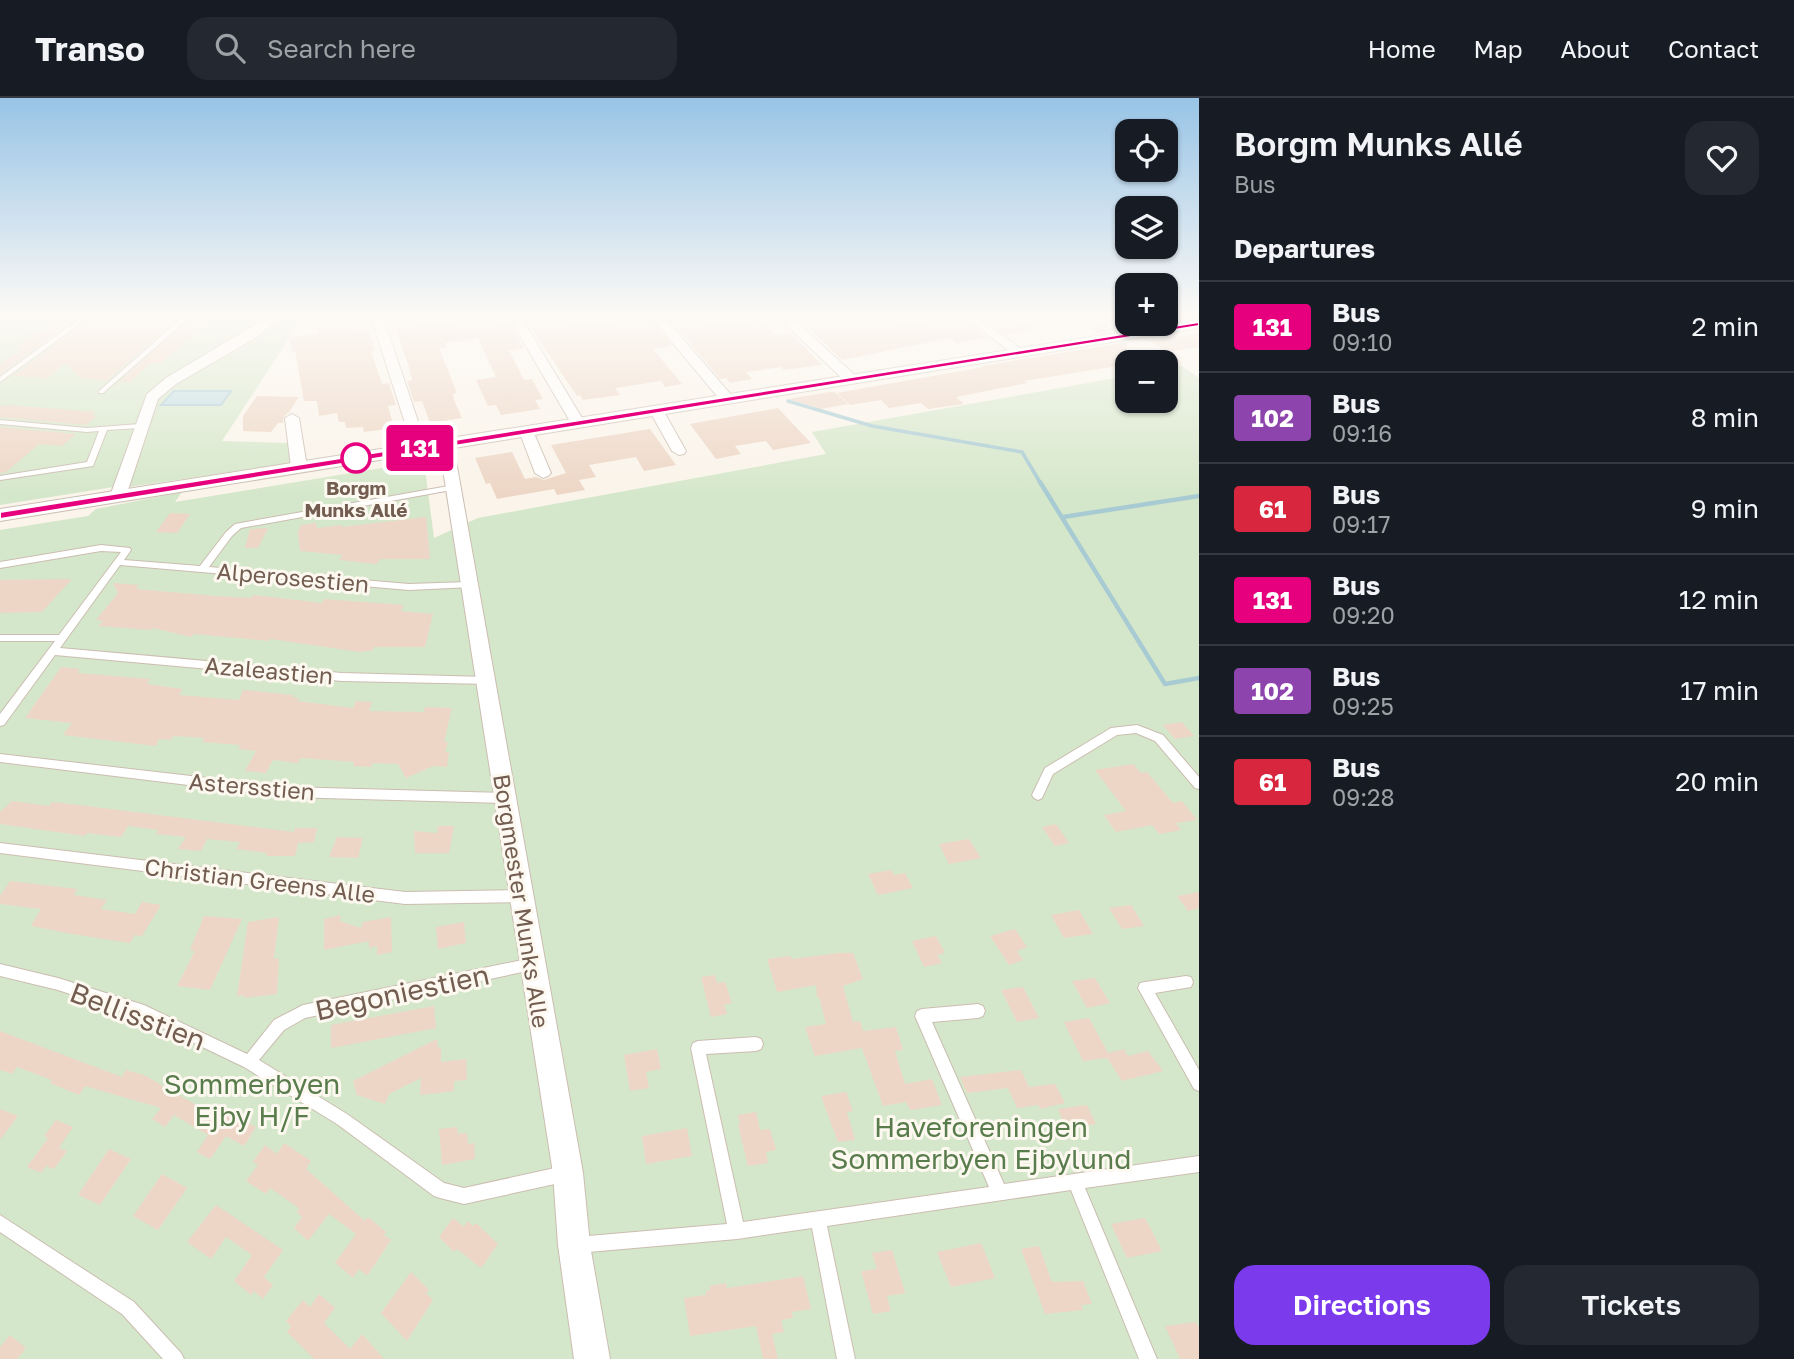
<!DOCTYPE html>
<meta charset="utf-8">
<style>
:root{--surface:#171b24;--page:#242831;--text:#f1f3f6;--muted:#9ea1a6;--line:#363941;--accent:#7c3aed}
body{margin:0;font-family:"Golos Text",sans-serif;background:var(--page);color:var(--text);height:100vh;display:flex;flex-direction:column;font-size:26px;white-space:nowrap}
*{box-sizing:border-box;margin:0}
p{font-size:23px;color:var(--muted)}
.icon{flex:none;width:38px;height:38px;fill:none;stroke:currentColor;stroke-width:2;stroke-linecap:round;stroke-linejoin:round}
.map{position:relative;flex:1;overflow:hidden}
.drawer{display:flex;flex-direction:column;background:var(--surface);width:595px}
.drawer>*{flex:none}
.badge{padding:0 14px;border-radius:5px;font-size:24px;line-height:46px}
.tools{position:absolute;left:1115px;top:21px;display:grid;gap:14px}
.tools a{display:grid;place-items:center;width:63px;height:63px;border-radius:14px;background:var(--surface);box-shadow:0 2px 5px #0004;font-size:35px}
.map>.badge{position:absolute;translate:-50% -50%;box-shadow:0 0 0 4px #fff}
h2{padding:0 35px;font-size:26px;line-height:63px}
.round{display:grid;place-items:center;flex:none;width:74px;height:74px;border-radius:21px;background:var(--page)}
.headline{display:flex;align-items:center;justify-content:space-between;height:119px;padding:0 35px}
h1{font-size:33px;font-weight:600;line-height:52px}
.primary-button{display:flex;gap:14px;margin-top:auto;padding:14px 35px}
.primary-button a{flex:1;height:80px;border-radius:21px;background:var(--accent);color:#fff;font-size:28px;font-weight:600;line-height:80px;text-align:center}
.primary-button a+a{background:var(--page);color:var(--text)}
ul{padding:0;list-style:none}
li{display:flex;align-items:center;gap:21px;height:91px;padding:0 35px;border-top:2px solid var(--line)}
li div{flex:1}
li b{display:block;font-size:26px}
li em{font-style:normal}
li .badge{min-width:77px;font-weight:700;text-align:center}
header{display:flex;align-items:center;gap:42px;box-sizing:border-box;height:98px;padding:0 35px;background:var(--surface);border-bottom:2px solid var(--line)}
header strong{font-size:33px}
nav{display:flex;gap:38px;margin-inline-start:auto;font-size:24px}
.search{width:490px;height:63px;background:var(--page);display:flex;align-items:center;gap:18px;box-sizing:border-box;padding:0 24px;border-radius:21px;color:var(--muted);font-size:26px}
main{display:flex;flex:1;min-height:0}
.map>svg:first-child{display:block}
.green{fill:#d5e7ca}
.water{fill:#c0dce2;stroke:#a8cbd3;stroke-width:2}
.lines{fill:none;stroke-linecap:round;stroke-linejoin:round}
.stream-far1{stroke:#a8cbd3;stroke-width:3.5}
.stream{stroke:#a8cbd3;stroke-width:4.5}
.building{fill:#edd6c5}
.service-casing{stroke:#cbbdb1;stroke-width:2}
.minor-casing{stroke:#cbbdb1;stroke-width:2}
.tertiary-casing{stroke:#cbbdb1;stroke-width:2}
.service{fill:#fff;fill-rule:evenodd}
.minor{fill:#fff;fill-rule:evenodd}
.tertiary{fill:#fff;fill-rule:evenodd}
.line{fill:#e6007e;stroke:#fff;stroke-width:2}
.stop-dot{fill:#fff;stroke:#e6007e;stroke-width:3.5}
.labels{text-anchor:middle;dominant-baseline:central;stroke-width:6;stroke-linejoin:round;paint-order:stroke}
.far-stop-label{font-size:19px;font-weight:bold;fill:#725d50;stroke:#fdf8f0}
.street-label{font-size:23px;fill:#725d50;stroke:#fdf8f0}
.near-street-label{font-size:28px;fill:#725d50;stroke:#fdf8f0}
.near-park-label{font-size:28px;fill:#597c4c;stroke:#fdf8f0}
</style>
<header>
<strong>Transo</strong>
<div class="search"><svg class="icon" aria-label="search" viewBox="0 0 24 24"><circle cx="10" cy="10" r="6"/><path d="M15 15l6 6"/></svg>Search here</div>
<nav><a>Home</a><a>Map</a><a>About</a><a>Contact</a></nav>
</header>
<main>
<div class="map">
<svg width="1199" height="1261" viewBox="0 0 1199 1261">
<rect width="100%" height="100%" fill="#faf4ea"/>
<path class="green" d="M0,219H303L222,343L289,345L291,365L129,389L126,387L0,407Z
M1182,268L1199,280V1261H0V432L88,418L96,411L182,394L175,404L424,363L434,440L478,420L826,356L812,334L1127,278V303H1166V271Z"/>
<path class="water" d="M174,293H231L221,307H161Z"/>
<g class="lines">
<path class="stream-far1" d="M788,303L872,328L1022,354L1041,386"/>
<path class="stream" d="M1040,384L1165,586L1199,580
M1063,419L1199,398"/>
</g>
<path class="building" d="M92,219H179L106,283L81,280L65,265L48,280L13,278Z
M192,219L213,221L161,265H151L130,284H119Z
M392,219H412L414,223H419L420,226L498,219L502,228L510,226L524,250L509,253L524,282L532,281L543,301L535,302L540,311L501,317L496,307L488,308L476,282L496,279L478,240L445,245L446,249L439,250L457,295L453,296L454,302L462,320L430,325L422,303L414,304L407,283L412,282L409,269Z
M563,219L569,228L649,219L672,248L653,251L682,286L665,289L661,283L615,290L620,297L583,302L580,297L577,298L527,224Z
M668,219H700L705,225L714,226L758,222L775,237L791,235L822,267L784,272L781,269L746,274L752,281L730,285L726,280L720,281Z
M797,219H869L874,223L896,220L904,226L961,219L987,240L956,245L950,240L842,262Z
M983,219H1015L1034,231L1006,237Z
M1072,219H1091L1111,233L1097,235Z
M350,220L354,234L369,232L375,253H371L382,286L389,285L396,307L388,308L394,330L364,334L363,329L346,330L345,324H339L337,315L319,318L317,303H304L295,253L292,254L289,239L318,236L315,223Z
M61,221L74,222L0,276V267L22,250H15L37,233H43Z
M1199,235V249L1168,254L1149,243Z
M1127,244V259L1115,261L1124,267L1024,283L1027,285L956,299L964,306L928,311L921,305L889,310L881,302L850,307L837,295L984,269L982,268Z
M829,294H835L848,306L821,311L788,301Z
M257,298L299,299L289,314L284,318L283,325H278L271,334L243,333V318Z
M9,307L96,314L92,317L97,318L86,327L0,319V308Z
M778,310L811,345L773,352L766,343L735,348L741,356L716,361L690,326Z
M0,329L76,336L62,348L39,346L6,374L0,375Z
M650,331L676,367L644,373L636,359L589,367L596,379L579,382L585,392L557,397L554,391L497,401L490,385L486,386L475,360L512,354L525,381L536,379L544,382L566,375L551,347Z
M170,415L190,416L177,435L156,434Z
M426,419L430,461H380L377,466L339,462L343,457L300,453L298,434L301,427L316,425L317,430L342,427V429Z
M268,430L258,450H245L250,431Z
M72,481L42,514L0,515V482Z
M113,485L139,487L136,491L216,498L251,500L253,497L322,505L324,501L404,507L401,513L433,516L425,549H374L373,552L360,554L270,541L269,543L194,536L191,539L153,530L151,532L98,528L103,523L96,522L118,495Z
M61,569L80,571L77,575L150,581L147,586L183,591L179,597L239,602L243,592L293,597L292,599L299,600L297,603L353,610L356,603L372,604L369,613L424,614L425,609L452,610L444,644H448L445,654H449L447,669L433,668L406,680L398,666L373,665L371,669L353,668L354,664L300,660L298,665L273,662L266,675L245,673L256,653L238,651L240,647L202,644L204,640L173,638L171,642L159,641L156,648L63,637L72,625L25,620Z
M1182,624L1194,638L1175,641L1163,627Z
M1133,666L1141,675L1147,674L1173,705L1182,703L1197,722L1176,725L1181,732L1159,736L1152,727L1116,734L1104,717L1126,713L1095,672Z
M12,703L49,708L52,704L87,708L294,734L295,730H317L314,744L298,745L295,758H266L267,755L236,751L240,744L207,741L201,753L178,751L186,739L156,736L158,732L128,728L121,739L87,735L85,738L0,726V714Z
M1056,726L1069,745L1055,748L1042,729Z
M438,728H454L449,755H415L414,733L437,735Z
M337,739L363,740L358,760L329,759Z
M969,741L981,760L949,766L939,746Z
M891,772L894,777L905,775L913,790L878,797L868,776Z
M10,783L77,791L74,797L107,802L101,811L135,816L142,804L161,807L142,838L135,837L130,845L72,836L31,828L41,811L0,806V798Z
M1199,794V810L1188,813L1177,798Z
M1131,807L1144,828L1122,831L1109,810Z
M1079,812L1093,836L1064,840L1051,817Z
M341,817L340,823L361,830L363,824L391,819L392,854L377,857V848L369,850V843L324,852V821Z
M204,818L242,821L210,892L177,888L195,853L190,852Z
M279,819L274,861L279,860L277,896L244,900L245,897L237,898L248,824Z
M464,824L466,845L438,851L436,829Z
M1015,831L1027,849L1017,853L1023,862L1009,867L990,838Z
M936,838L945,855L937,857L942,865L924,869L912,843Z
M838,855H853L863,881L843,888L853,924L860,923L863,933L896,929L903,952L895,953L905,986L932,981L942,1007L910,1012L906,1004L883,1008L862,950L815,958L805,929L826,926L819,899H817L816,887L777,894L767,861L790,858L792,861Z
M715,877L717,885L725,884L732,905L724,907L727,916L711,919L701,879Z
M1095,880L1110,905L1087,910L1072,883Z
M1023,889L1039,920L1017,924L1001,892Z
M434,908L436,930L331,950V927Z
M1089,920L1108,955L1124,951L1128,958L1148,953L1163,973L1122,983L1107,960L1083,963L1064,924Z
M0,933L122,979L126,972L144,977L222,1022L229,1011L242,1018L239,1021L256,1029L244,1048L226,1038L210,1061L197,1054L208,1037L174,1017L165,1029L152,1021L161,1010L85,988L79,997L50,985L52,982L17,969L12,976L0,972Z
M437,941L438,950L441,949V964L466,961L467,982L454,983V993L420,997L421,980L389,996L385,1006L357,997L353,983Z
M657,951L661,971L646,974L649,990L630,993L624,957Z
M1021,972L1029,989L1055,986L1065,1005L1040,1011L1038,1007L1017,1010L1008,990L967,995L960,979Z
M846,994L853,1013L847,1014L855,1042L838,1044L821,998Z
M1087,1007L1096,1026L1066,1030L1058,1011Z
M0,1011L18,1018L0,1042Z
M756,1014L760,1032L770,1031L776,1052L766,1054L768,1065L748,1068L738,1027L740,1026L738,1017Z
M56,1022L73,1029L59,1050L67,1053L54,1071L46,1068L41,1075L27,1069L48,1040L44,1038Z
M457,1029L458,1036L467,1035L468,1046L474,1045L475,1061L442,1067L439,1031Z
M687,1030L692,1058L646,1066L642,1038Z
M284,1045L311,1063L306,1071L365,1123L368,1119L386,1134L384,1137L391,1142L367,1178L359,1171L353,1180L335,1165L356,1136L329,1116L308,1143L294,1130L302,1119L297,1114L299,1110L270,1090L266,1096L246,1083L258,1067L253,1064L265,1047L277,1056Z
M109,1051L131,1061L100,1107L78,1097Z
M162,1076L187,1090L158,1132L133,1118Z
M216,1107L283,1152L264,1179L273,1187L263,1201L254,1193L251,1197L234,1183L252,1157L226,1139L211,1161L187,1144Z
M453,1120L464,1129L468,1123L473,1128L476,1125L498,1146L481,1170L457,1151L454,1154L439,1139Z
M1145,1120L1162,1153L1127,1160L1111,1126Z
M981,1145L995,1180L951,1189L937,1154Z
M1039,1148L1052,1184L1083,1183L1092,1206L1081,1207L1083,1212L1045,1216L1021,1151Z
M892,1152L905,1195L887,1198L891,1213L873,1216L861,1173L877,1171L872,1155Z
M411,1174L429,1192L426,1195L433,1202L407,1243L381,1215Z
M803,1178L811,1211L792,1214L793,1220L781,1222L784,1234L772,1236L778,1261H763L756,1228L690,1238L684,1200L706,1197V1193L710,1192V1188L726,1185L727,1190Z
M319,1196L335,1210L324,1225L350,1251L362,1236L384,1261H314L287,1234L291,1228L286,1223L303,1202L310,1209Z
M1196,1224L1199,1230V1261H1180L1165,1228Z
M10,1237L26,1250L17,1261H0V1249Z"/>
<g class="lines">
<defs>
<path id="service" d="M82,219H89L0,284V279Z
M183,219H190L103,295H99V293Z
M0,322L87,330L140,326L144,328L140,330L107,332L93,368L0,382V378L87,364L99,333L87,334L0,326Z
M454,387H457V391L241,430L232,438L209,469L409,486L469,484L472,485V489L409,492L120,467L60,550L342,575L486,579L490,580L491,583L490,586L342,583L55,557L4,627L0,628V616L55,543H0V537H59L121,454L101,453L0,470V464L101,447L130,450L131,452L124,462L200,468L226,434L235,426Z
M1137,627L1163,637L1199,679V691L1195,690L1155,643L1136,635L1117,637L1053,676L1042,700L1038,702L1034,700L1032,697L1045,670L1111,630Z
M0,656L287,689L505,695L509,697L511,700L509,703L505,705L287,699L0,664Z
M0,745L405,794L520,792L524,794L526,798L524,802L520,804L405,806L0,755Z
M532,860L537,862L539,866L537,870L532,872L305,920L284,932L259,962L347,1016L444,1085L464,1090L564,1068L569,1071L572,1076L569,1081L564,1084L464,1106L440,1100L434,1098L337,1026L244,969L142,920L58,892L0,878V866L58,880L144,907L247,956L274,922L303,907Z
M1186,878L1191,879L1193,884L1191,889L1155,895L1199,972V993L1194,991L1138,890L1140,885L1145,884Z
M978,906L983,908L985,913L983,918L978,920L932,924L1004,1086L1199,1058V1074L1085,1090L1157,1261H1139L1071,1092L827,1128L855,1261H837L812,1130L737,1141L577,1155L571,1153L569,1147L571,1141L577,1139L727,1126L691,950L693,945L698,943L756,939L761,941L763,946L761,951L756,953L706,956L743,1124L989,1089L915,918L917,913L922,911Z
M0,1117L134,1204L181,1255L184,1261H163L122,1216L0,1134Z"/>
<path id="minor" d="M268,219H282L255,240L176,286L158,301L126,398L124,401H112L110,398L147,296L166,280Z
M371,219H383L427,350L425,353H415L413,350Z
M509,219H521L585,325L583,328H573L571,325Z
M651,219H664L732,298V304H722Z
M778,219H791L856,278V284H846Z
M964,219H978L1025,254L1019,258L1015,257Z
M1094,219H1109L1134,236L1124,239Z
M656,308L663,312L686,353L684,356L679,357L672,353L649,312Z
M292,316L299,320L307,369L299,374L291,369L285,320Z
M526,329L533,333L551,375L548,378L543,380L535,375L519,333Z
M446,342L453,346L583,1075L590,1147L610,1261H574L558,1147L553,1075L439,346Z"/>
<path id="tertiary" d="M1199,222V230L0,423V411Z"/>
</defs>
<use href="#service" class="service-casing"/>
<use href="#minor" class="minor-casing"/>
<use href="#tertiary" class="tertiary-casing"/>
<use href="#service" class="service"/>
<use href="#minor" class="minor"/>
<use href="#tertiary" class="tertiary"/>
</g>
<linearGradient id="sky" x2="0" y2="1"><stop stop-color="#98c4e6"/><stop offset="0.55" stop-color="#fdfaf6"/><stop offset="1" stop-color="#fdfaf6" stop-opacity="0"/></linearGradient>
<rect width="1199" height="396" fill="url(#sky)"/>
<path class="line" d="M1199,224V228L0,421V414Z"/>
<circle class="stop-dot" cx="356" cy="360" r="14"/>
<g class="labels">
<g class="far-stop-label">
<text x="356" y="389">Borgm<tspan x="356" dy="22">Munks Allé</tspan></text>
</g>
<g class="street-label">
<text transform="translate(293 479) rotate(5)">Alperosestien</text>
<text transform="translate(269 572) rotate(5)">Azaleastien</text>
<text transform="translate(252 688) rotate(5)">Astersstien</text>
<text transform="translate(260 782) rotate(7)">Christian Greens Alle</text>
<text transform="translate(522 803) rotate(81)">Borgmester Munks Alle</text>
</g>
<g class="near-street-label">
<text transform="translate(402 894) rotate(-12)">Begoniestien</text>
<text transform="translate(138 918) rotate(21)">Bellisstien</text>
</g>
<g class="near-park-label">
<text x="252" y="985">Sommerbyen<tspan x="252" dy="32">Ejby H/F</tspan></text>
<text x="981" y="1028">Haveforeningen<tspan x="981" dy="32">Sommerbyen Ejbylund</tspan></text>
</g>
</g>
</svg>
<div class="tools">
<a><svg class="icon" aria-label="locate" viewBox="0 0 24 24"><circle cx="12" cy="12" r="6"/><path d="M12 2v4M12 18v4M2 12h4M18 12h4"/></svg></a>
<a><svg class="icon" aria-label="layers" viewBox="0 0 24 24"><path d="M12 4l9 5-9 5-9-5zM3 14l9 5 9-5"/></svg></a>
<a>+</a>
<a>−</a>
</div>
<b class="badge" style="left:420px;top:350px;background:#e6007e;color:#fff">131</b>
</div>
<section class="drawer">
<div class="headline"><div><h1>Borgm Munks Allé</h1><p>Bus</p></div><a class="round"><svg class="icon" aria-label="heart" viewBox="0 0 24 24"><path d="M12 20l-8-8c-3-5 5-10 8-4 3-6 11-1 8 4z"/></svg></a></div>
<h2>Departures</h2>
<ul>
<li><span class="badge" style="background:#e6007e;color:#fff">131</span><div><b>Bus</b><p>09:10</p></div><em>2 min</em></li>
<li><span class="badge" style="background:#8e44ad;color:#fff">102</span><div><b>Bus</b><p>09:16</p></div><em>8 min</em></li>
<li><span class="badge" style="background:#d7263d;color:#fff">61</span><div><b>Bus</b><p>09:17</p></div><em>9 min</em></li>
<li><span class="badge" style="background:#e6007e;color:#fff">131</span><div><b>Bus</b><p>09:20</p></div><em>12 min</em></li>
<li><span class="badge" style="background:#8e44ad;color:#fff">102</span><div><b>Bus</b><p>09:25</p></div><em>17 min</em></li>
<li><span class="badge" style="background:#d7263d;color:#fff">61</span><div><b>Bus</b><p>09:28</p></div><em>20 min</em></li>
</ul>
<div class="primary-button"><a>Directions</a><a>Tickets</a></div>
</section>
</main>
